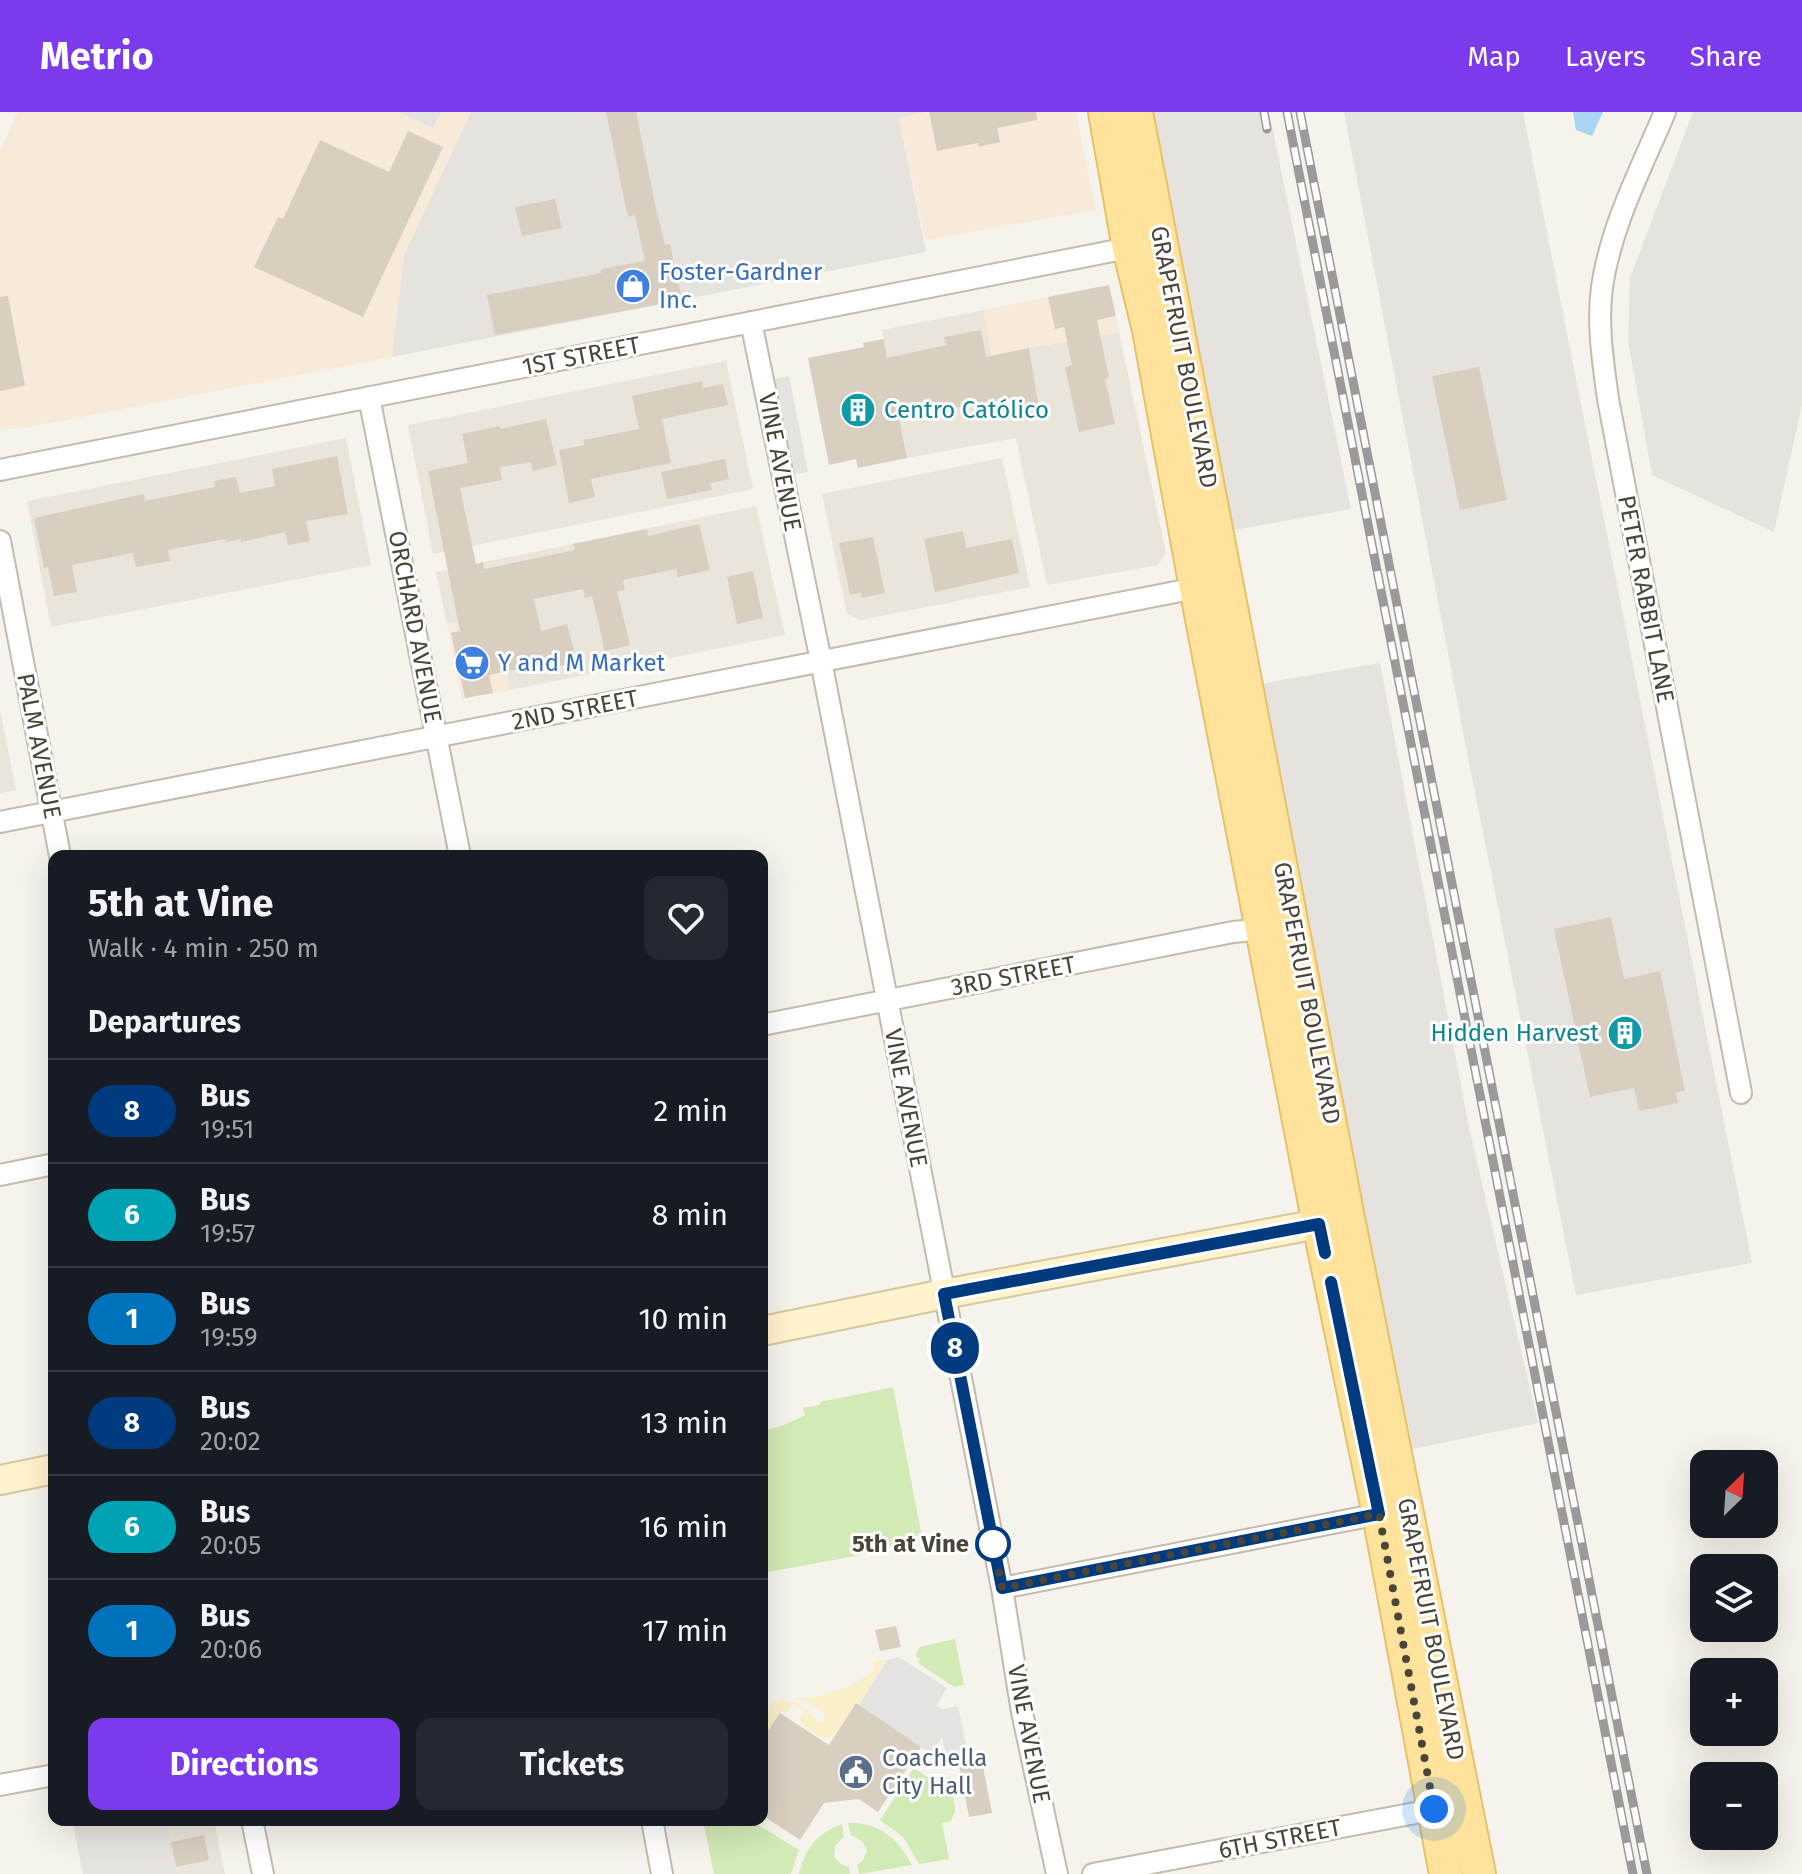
<!DOCTYPE html>
<meta charset="utf-8">
<style>
:root{--surface:#171b24;--page:#242831;--text:#f1f3f6;--muted:#9ea1a6;--line:#363941;--accent:#7c3aed}
body{margin:0;font-family:"Fira Sans",sans-serif;background:var(--page);color:var(--text);height:100vh;display:flex;flex-direction:column;font-size:30px;white-space:nowrap}
*{box-sizing:border-box;margin:0}
p{font-size:26px;color:var(--muted)}
.icon{flex:none;width:44px;height:44px;fill:none;stroke:currentColor;stroke-width:2;stroke-linecap:round;stroke-linejoin:round}
.map{position:relative;flex:1;overflow:hidden}
.details{position:absolute;left:48px;top:738px;width:720px;height:976px;display:flex;flex-direction:column;background:var(--surface);border-radius:16px;box-shadow:0 8px 32px #0002}
.details>*{flex:none}
.badge{padding:0 16px;border-radius:26px;font-size:28px;line-height:52px}
.needle{width:52px;rotate:25deg}
.controls{position:absolute;left:1690px;top:1338px;display:grid;gap:16px}
.controls a{display:grid;place-items:center;width:88px;height:88px;border-radius:16px;background:var(--surface);box-shadow:0 8px 32px #0002;font-size:40px}
.you{position:absolute;width:40px;height:40px;margin:-20px;border:6px solid #fff;border-radius:50%;background:#1a73e8;box-shadow:0 0 0 12px #1a73e833}
.map>.badge{position:absolute;translate:-50% -50%;box-shadow:0 0 0 4px #fff}
h2{padding:0 40px;font-size:30px;line-height:72px}
.round{display:grid;place-items:center;flex:none;width:84px;height:84px;border-radius:16px;background:var(--page)}
.summary{display:flex;align-items:center;justify-content:space-between;height:136px;padding:0 40px}
h1{font-size:38px;font-weight:700;line-height:60px}
.button{display:flex;gap:16px;margin-top:auto;padding:16px 40px}
.button a{flex:1;height:92px;border-radius:16px;background:var(--accent);color:#fff;font-size:32px;font-weight:700;line-height:92px;text-align:center}
.button a+a{background:var(--page);color:var(--text)}
ul{padding:0;list-style:none}
li{display:flex;align-items:center;gap:24px;height:104px;padding:0 40px;border-top:2px solid var(--line)}
li div{flex:1}
li b{display:block;font-size:30px}
li em{font-style:normal}
li .badge{min-width:88px;font-weight:700;text-align:center}
header{display:flex;align-items:center;gap:48px;box-sizing:border-box;height:112px;padding:0 40px;background:var(--accent);color:#fff}
header strong{font-size:38px}
nav{display:flex;gap:44px;margin-inline-start:auto;font-size:28px}
.map>svg:first-child{display:block}
.residential{fill:#eae5da}
.commercial{fill:#f7ead8}
.industrial{fill:#e6e2dd}
.green{fill:#d2eab5}
.sand{fill:#f9efc9}
.parking{fill:#e5e3e0}
.water{fill:#a9d4f2}
.building{fill:#d8cfc1}
.lines{fill:none;stroke-linecap:round;stroke-linejoin:round}
.street-casing{stroke:#c2bbae;stroke-width:24}
.secondary-casing{stroke:#d6c79b;stroke-width:32}
.primary-casing{stroke:#e6c16a;stroke-width:36}
.street{stroke:#fff;stroke-width:20}
.secondary{stroke:#fff3cd;stroke-width:28}
.primary{stroke:#ffe39c;stroke-width:32}
.rail-casing{stroke:#9a9a9a;stroke-width:9}
.rail{stroke:#fff;stroke-width:6;stroke-dasharray:18;stroke-linecap:butt}
.line-casing{stroke:#fff;stroke-width:18}
.line{stroke:#003b80;stroke-width:12}
.walk{stroke:#4b4439;stroke-width:8;stroke-dasharray:0 14.4}
.stop-dot{fill:#fff;stroke:#003b80;stroke-width:4}
.labels{text-anchor:middle;dominant-baseline:central;stroke-width:6;stroke-linejoin:round;paint-order:stroke}
.shop-label{font-size:24px;fill:#366cbe;stroke:#fff;text-anchor:start}
.street-label{font-size:24px;fill:#4b4439;stroke:#fff}
.culture-label{font-size:24px;fill:#0d838f;stroke:#fff;text-anchor:start}
.stop-label{font-size:24px;font-weight:bold;fill:#4b4439;stroke:#fff;text-anchor:end}
.service-label{font-size:24px;fill:#4e5e75;stroke:#fff;text-anchor:start}
</style>
<header>
<strong>Metrio</strong>
<nav><a>Map</a><a>Layers</a><a>Share</a></nav>
</header>
<div class="map">
<svg width="1802" height="1762" viewBox="0 0 1802 1762">
<rect width="100%" height="100%" fill="#f6f3ec"/>
<path class="residential" d="M983,198L992,243L1119,220L1166,441L1158,453L1047,473L1016,326L907,346L882,218Z
M726,249L753,377L433,442L408,313Z
M346,326L371,453L51,515L27,389Z
M1002,346L1030,475L861,508L847,502L822,382Z
M756,394L785,523L510,578L494,503L447,512L436,460Z
M0,598L16,678L0,681Z
M167,1708H214L225,1762H178Z"/>
<path class="commercial" d="M18,0H471L404,143L392,245L25,316L0,318V39Z
M925,0H1076L1096,98L925,128L899,6Z
M1109,173L1119,220L992,243L983,198Z
M494,502L510,578L462,587L447,512Z"/>
<path class="industrial" d="M471,0H925L899,6L926,140L392,245L404,143Z
M1152,0H1269L1351,397L1228,419Z
M1344,0H1523L1752,1151L1576,1183L1466,635Z
M1693,0H1802V293L1774,420L1652,363L1628,228L1630,166Z
M1380,551L1470,1020L1538,1311L1413,1337L1350,1047L1259,572Z
M72,1708H167L178,1762H83Z"/>
<path class="green" d="M893,1275L922,1425L861,1443L762,1461V1318C778,1317 791,1310 805,1303L803,1296L820,1293V1290Z
M955,1527L964,1573L954,1575L918,1551L920,1547L915,1544L920,1535Z
M914,1656L932,1668L951,1665L955,1699L951,1709L942,1711L949,1747L919,1752L903,1725L880,1708Z
M703,1708H750L799,1738L791,1762H714Z
M848,1711C879,1710 898,1726 912,1753L859,1762L857,1753L863,1748L867,1738L862,1729L851,1723Z
M842,1712L844,1725L835,1734L834,1745L841,1752L849,1755L850,1762H799C805,1737 817,1721 842,1712Z"/>
<path class="sand" d="M886,1547L859,1592L856,1590L833,1624L822,1626L799,1609L804,1598L792,1592L787,1601L783,1598L780,1601L764,1625L762,1639V1597L780,1587L799,1592L819,1610L823,1609L825,1601L822,1598L797,1586C826,1586 851,1575 874,1559L873,1550Z"/>
<path class="parking" d="M399,0H441L433,16Z
M789,264L808,360L793,362L774,267Z
M899,1545L947,1576L936,1594L942,1597L958,1594L969,1646L947,1648L942,1625L931,1642L859,1593L887,1548Z"/>
<path class="water" d="M1573,0H1603L1592,24L1576,18Z"/>
<path class="building" d="M606,0H636L656,97L665,133L670,132L681,183L665,187L666,191L495,223L487,183L601,161V157L645,149L635,103L628,105Z
M929,0H1036L1037,8L997,16L1000,30L979,35L978,31L937,39Z
M408,19L443,35L363,205L254,155L278,105L283,107L320,28L389,60Z
M555,87L562,116L522,124L515,95Z
M1109,173L1116,204L1097,208L1109,266L1105,267L1115,312L1079,320L1065,255L1072,253L1064,215L1055,217L1048,185Z
M8,184L25,274L0,279V185Z
M981,218L986,245L1029,236L1039,297L1014,303L1011,289L1006,287L899,306L907,346L858,356L856,347L829,353L808,246L864,235L863,231L884,227L887,246L946,233L944,225Z
M1479,255L1507,388L1460,398L1432,264Z
M702,269L703,276L723,272L728,293L662,307L671,351L591,367L595,385L569,391L559,338L584,333L583,328L639,317L632,284Z
M546,307L557,353L533,359L531,350L500,355L502,368L460,376L476,452L483,450L484,457L575,438L573,432L647,417L648,424L699,412L710,458L678,465L676,457L623,468L625,478L617,479L630,533L605,539L592,484L585,486L583,477L534,487L541,519L567,512L577,549L553,556L552,550L489,563L493,581L465,586L451,521L460,519L428,359L468,351L462,322L500,314V317Z
M337,344L348,402L306,409L310,429L288,433L285,420L241,430V427L226,430L225,427L168,438L170,449L136,455L133,441L72,453L77,480L54,484L48,455L44,456L34,406L144,382L145,389L215,375L214,369L236,365L240,381L275,374L272,357Z
M725,347L729,367L710,371L712,378L667,387L661,360Z
M963,419L966,436L1012,427L1019,461L935,480L924,427Z
M873,425L885,481L862,486L861,481L850,483L839,431Z
M753,459L763,506L737,512L727,465Z
M1611,805L1624,867L1660,859L1685,979L1676,980L1678,991L1639,999L1634,976L1590,985L1554,817Z
M896,1514L901,1535L880,1539L875,1518Z
M856,1591L921,1635L878,1700L859,1687L824,1691L800,1728L762,1703V1628L780,1601L829,1633Z
M981,1644L992,1701L969,1705L958,1648Z
M204,1723L209,1748L176,1755L171,1730Z"/>
<g class="lines">
<defs>
<path id="street" d="M1665,0C1641,57 1611,113 1602,175C1597,212 1603,250 1608,287L1741,981
M751,210L821,549L1002,1476L1022,1600L1057,1762
M369,285L460,744
M0,358L1138,134
M0,429L60,744
M0,710L1196,476
M762,913L1233,820L1264,817
M0,1063L54,1052
M1002,1476L1379,1402
M0,1673L54,1663
M252,1708L263,1762
M652,1708L662,1762
M1093,1762L1442,1696"/>
<path id="secondary" d="M762,1219L944,1182L1340,1108
M0,1368L54,1357"/>
<path id="primary" d="M1105,0L1129,136L1149,218L1196,476L1319,1112L1379,1402L1446,1762
M1136,0L1348,1106L1479,1762"/>
</defs>
<use href="#street" class="street-casing"/>
<use href="#secondary" class="secondary-casing"/>
<use href="#primary" class="primary-casing"/>
<use href="#street" class="street"/>
<use href="#secondary" class="secondary"/>
<use href="#primary" class="primary"/>
<defs>
<path id="rail" d="M1264,0L1267,17
M1287,0L1633,1762
M1300,0L1647,1762"/>
</defs>
<use href="#rail" class="rail-casing"/>
<use href="#rail" class="rail"/>
</g>
<g class="lines">
<defs>
<path id="line" d="M1325,1141L1319,1112L944,1182L1002,1476L1379,1402L1331,1170"/>
</defs>
<use href="#line" class="line-casing"/>
<use href="#line" class="line"/>
<path class="walk" d="M993,1432L991,1418L1002,1476L1379,1402L1434,1697"/>
</g>
<defs>
<symbol id="shop-disc" viewBox="-11 -11 22 22"><circle r="9.5" fill="#3f7fe0" stroke="#fff"/><path d="M-5-2.5h2.3a2.7 3.5 0 0 1 5.4 0H5L5.5 6h-11ZM-1.5-2.5h3a1.5 2.3 0 0 0-3 0Z" fill="#fff"/></symbol>
<symbol id="building-disc" viewBox="-11 -11 22 22"><circle r="9.5" fill="#0f9aa8" stroke="#fff"/><path d="M-4-6H4V6H1V3H-1V6H-4ZM-2.5-4.3h1.7v1.8h-1.7ZM.8-4.3h1.7v1.8H.8ZM-2.5-1h1.7V.8h-1.7ZM.8-1h1.7V.8H.8Z" fill="#fff"/></symbol>
<symbol id="supermarket-disc" viewBox="-11 -11 22 22"><circle r="9.5" fill="#3f7fe0" stroke="#fff"/><path d="M-6-5.5h2.5l.6 2H6L4.5 2H-2.5L-4.4-4H-6ZM-1.5 3.2a1.3 1.3 0 1 0 .1 0ZM3 3.2a1.3 1.3 0 1 0 .1 0Z" fill="#fff"/></symbol>
<symbol id="civic-disc" viewBox="-11 -11 22 22"><circle r="9.5" fill="#5c6f8a" stroke="#fff"/><path d="M-.6-6.5H3V-4.5H.6V-3L4-1V1h2V6H-6V1h2V-1L-.6-3ZM-1.2 2.5V6h2.4V2.5Z" fill="#fff"/></symbol>
</defs>
<g fill-rule="evenodd">
<use href="#shop-disc" x="613" y="154" width="40" height="40"/>
<use href="#building-disc" x="838" y="278" width="40" height="40"/>
<use href="#supermarket-disc" x="452" y="531" width="40" height="40"/>
<use href="#building-disc" x="1605" y="901" width="40" height="40"/>
<use href="#civic-disc" x="836" y="1640" width="40" height="40"/>
</g>
<circle class="stop-dot" cx="993" cy="1432" r="16"/>
<g class="labels">
<g class="shop-label">
<text x="659" y="160">Foster-Gardner<tspan x="659" dy="28">Inc.</tspan></text>
<text x="498" y="551">Y and M Market</text>
</g>
<g class="street-label">
<text transform="translate(581 244) rotate(-11)">1ST STREET</text>
<text transform="translate(1184 245) rotate(79)">GRAPEFRUIT BOULEVARD</text>
<text transform="translate(780 350) rotate(79)">VINE AVENUE</text>
<text transform="translate(1646 487) rotate(79)">PETER RABBIT LANE</text>
<text transform="translate(415 515) rotate(79)">ORCHARD AVENUE</text>
<text transform="translate(575 598) rotate(-11)">2ND STREET</text>
<text transform="translate(39 634) rotate(79)">PALM AVENUE</text>
<text transform="translate(1013 864) rotate(-11)">3RD STREET</text>
<text transform="translate(1307 881) rotate(79)">GRAPEFRUIT BOULEVARD</text>
<text transform="translate(906 986) rotate(79)">VINE AVENUE</text>
<text transform="translate(1431 1517) rotate(79)">GRAPEFRUIT BOULEVARD</text>
<text transform="translate(1029 1622) rotate(79)">VINE AVENUE</text>
<text transform="translate(1280 1727) rotate(-11)">6TH STREET</text>
</g>
<g class="culture-label">
<text x="884" y="298">Centro Católico</text>
<text x="1599" y="921" text-anchor="end">Hidden Harvest</text>
</g>
<g class="stop-label">
<text x="969" y="1432">5th at Vine</text>
</g>
<g class="service-label">
<text x="882" y="1646">Coachella<tspan x="882" dy="28">City Hall</tspan></text>
</g>
</g>
</svg>
<div class="controls">
<a><svg class="needle" viewBox="-14 -14 28 28"><path d="M0-13l5 13h-10z" fill="#e53935"/><path d="M0 13l5-13h-10z" fill="#9ea1a6"/></svg></a>
<a><svg class="icon" aria-label="layers" viewBox="0 0 24 24"><path d="M12 4l9 5-9 5-9-5zM3 14l9 5 9-5"/></svg></a>
<a>+</a>
<a>−</a>
</div>
<div class="you" style="left:1434px;top:1697px"></div>
<b class="badge" style="left:955px;top:1236px;background:#003b80;color:#fff">8</b>
<section class="details">
<div class="summary"><div><h1>5th at Vine</h1><p>Walk · 4 min · 250 m</p></div><a class="round"><svg class="icon" aria-label="heart" viewBox="0 0 24 24"><path d="M12 20l-8-8c-3-5 5-10 8-4 3-6 11-1 8 4z"/></svg></a></div>
<h2>Departures</h2>
<ul>
<li><span class="badge" style="background:#003b80;color:#fff">8</span><div><b>Bus</b><p>19:51</p></div><em>2 min</em></li>
<li><span class="badge" style="background:#00a3b4;color:#fff">6</span><div><b>Bus</b><p>19:57</p></div><em>8 min</em></li>
<li><span class="badge" style="background:#0072bc;color:#fff">1</span><div><b>Bus</b><p>19:59</p></div><em>10 min</em></li>
<li><span class="badge" style="background:#003b80;color:#fff">8</span><div><b>Bus</b><p>20:02</p></div><em>13 min</em></li>
<li><span class="badge" style="background:#00a3b4;color:#fff">6</span><div><b>Bus</b><p>20:05</p></div><em>16 min</em></li>
<li><span class="badge" style="background:#0072bc;color:#fff">1</span><div><b>Bus</b><p>20:06</p></div><em>17 min</em></li>
</ul>
<div class="button"><a>Directions</a><a>Tickets</a></div>
</section>
</div>
